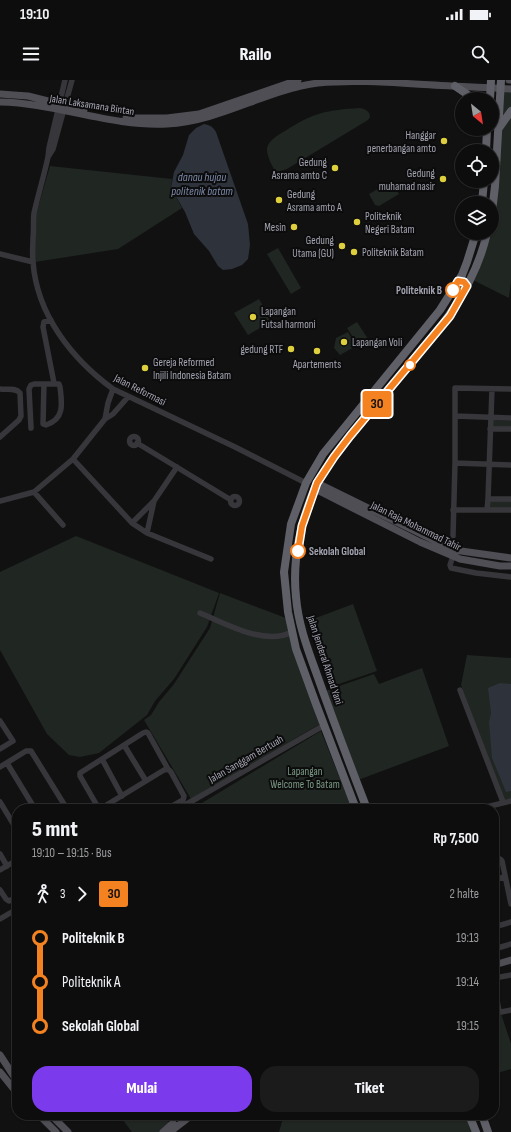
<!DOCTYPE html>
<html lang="id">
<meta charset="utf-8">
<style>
:root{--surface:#0d0d0e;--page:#1b1b1c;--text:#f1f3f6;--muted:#9a9c9e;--line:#2d2d2e;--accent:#7c3aed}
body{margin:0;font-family:"Sofia Sans Condensed",sans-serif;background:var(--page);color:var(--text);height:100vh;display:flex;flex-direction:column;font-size:15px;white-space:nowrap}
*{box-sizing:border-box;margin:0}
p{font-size:13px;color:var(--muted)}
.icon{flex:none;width:22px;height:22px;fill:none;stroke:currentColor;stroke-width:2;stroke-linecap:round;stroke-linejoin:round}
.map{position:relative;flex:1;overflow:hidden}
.details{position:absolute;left:12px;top:724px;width:487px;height:316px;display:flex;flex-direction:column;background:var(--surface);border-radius:16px;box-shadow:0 1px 3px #0004,0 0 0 1px var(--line)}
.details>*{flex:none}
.badge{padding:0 8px;border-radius:3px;font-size:14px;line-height:26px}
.needle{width:26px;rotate:150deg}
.controls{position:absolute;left:455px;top:12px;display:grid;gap:8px}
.controls a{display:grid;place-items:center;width:44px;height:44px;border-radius:50%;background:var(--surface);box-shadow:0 1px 3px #0004,0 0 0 1px var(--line);font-size:20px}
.map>.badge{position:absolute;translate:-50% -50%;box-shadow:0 0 0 2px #fff}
.legs{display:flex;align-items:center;gap:6px;height:44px;padding:0 20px;font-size:13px}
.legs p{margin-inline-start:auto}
.summary{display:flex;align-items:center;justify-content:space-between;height:68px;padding:0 20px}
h1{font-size:22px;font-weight:800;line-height:30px}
.primary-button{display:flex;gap:8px;margin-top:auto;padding:8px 20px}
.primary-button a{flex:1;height:46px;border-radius:16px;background:var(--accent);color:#fff;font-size:16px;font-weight:800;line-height:46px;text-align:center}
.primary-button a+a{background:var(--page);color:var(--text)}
ul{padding:0 20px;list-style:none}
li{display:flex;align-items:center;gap:14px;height:44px;font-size:15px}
li i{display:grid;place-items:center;width:6px;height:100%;margin:0 5px;background:currentColor}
li i::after{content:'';width:10px;height:10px;margin:-5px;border:3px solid;border-radius:50%;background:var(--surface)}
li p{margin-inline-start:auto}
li:first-child i{background:linear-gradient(#0000 50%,currentColor 0)}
li:last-child i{background:linear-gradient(currentColor 50%,#0000 0)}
.status{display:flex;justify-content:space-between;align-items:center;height:28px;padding:0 20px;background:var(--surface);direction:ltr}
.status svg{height:11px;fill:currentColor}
header{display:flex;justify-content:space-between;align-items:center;height:52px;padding:0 20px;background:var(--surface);font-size:18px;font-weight:800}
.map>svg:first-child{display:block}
.green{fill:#202622}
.water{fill:#2e323b}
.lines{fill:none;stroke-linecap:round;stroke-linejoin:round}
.minor{stroke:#37373b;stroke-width:5.5}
.major{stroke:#4f4e55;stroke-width:7}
.highway{stroke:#5f5f67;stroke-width:8}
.line-1-casing{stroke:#fff;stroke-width:9}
.line-1{stroke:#f58220;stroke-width:6}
.poi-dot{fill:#ddcf3d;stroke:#0c0c0d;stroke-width:1.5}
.stop-1-dot{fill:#fff;stroke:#f58220;stroke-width:2}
.labels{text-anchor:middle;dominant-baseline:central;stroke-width:4;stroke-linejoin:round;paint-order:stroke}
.street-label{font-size:11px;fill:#a3a4b1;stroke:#0c0c0d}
.poi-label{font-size:11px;fill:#a3a4b1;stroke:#0c0c0d;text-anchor:end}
.stop-label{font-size:11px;font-weight:bold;fill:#a3a4b1;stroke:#0c0c0d;text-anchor:end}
.park-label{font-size:11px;fill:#7c9a85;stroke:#0c0c0d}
.water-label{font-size:12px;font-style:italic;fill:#7d8aa9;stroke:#0c0c0d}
</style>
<div class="status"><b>19:10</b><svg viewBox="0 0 49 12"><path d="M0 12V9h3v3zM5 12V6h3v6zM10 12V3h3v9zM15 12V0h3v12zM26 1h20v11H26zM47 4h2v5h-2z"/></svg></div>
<header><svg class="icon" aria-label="menu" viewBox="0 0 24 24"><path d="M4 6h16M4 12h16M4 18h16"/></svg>Railo<svg class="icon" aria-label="search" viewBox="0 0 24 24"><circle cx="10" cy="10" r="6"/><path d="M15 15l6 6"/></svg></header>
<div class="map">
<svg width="511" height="1052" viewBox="0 0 511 1052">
<rect width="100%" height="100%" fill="#111112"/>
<path class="green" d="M500,8L511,9V199L509,218L471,199L487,153H492V132Z
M360,28C365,29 370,31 370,37L368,40L287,89L280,91H275C272,86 266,74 267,68C269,60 278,55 285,51C313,33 326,30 360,28Z
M50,86L172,99L171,108L182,128L118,169L35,182V138Z
M391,102L399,114L379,126L375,125L369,114Z
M278,168L301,208L291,214L267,174Z
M259,219L272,241L248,255L234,233Z
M357,242L368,259L358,265L347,248Z
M348,252L356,266L340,275L334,268L336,258Z
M492,340L511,341V347H492Z
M489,420H511V429H488Z
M76,456L219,513L207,547L174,599L155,621L147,635L99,673L80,677L69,675L47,654L0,570V492Z
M220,513L286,538L320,644L191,719L144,640L151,635L159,622L174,604L210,548Z
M353,524L377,591L330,607L308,541Z
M467,575L511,578V719L504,720L461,605Z
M422,588L449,666L358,700L325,611L374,594L379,604Z
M321,651L352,729H192Z
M495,915L511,964V989L494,994V916Z
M119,1035H163L170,1044L160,1052H132Z
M284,1035H468L475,1052H279Z"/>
<path class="water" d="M204,44C210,45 213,47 216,52L248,144L250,165L248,179L242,185L232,189L223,190L218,186L209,171L194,154L185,132L171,108L174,92L183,75L189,55L196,48Z
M500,603L511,604V711L506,712L492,678L489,642L491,633L488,608Z"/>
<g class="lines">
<path class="minor" d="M65,0L49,68L48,77C44,96 38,115 34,133C33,141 34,150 33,158C33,166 32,174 33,182C37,235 72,279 113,309L235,367L306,403
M48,77L53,69L72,0
M0,174L33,182
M51,240L44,242L43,247L54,303
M0,309C7,310 15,307 20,313L21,336L19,340L0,357
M455,336L511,338
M105,339L108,323L113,309
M31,348L29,309L31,305L34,304H59L60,307C62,323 65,339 46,345L43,344L44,304
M490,349H511
M129.5 361a4.5 4.5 0 1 1 9 0a4.5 4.5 0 1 1-9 0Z
M137,363L231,420
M73,379L132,443L147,453L211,479
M455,383L511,385
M34,412L63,445
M230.5 421a4.5 4.5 0 1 1 9 0a4.5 4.5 0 1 1-9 0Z
M488,419L492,309
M0,421L34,412L73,379L105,339L113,334L128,317
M154,421L177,387
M453,430H511
M487,430L488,419H511
M132,443L154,421L147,453
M453,456L455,383V308L511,309
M453,476L450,485L451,488L476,493L511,497
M200,533C226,544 265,566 292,552
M460,610L503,722
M0,641L13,661L0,669
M124,665L146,701
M102,679L122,716
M7,683L35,729
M0,687L26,671H31L67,729
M0,722L17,750
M99,729L80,696V693L143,653L146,652L148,653L168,689
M100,729L164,690L168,689L171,692L184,716L183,720L167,729
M178,729L323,646
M478,729L511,721
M0,774L7,786
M494,780L500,779L502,781L511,824
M0,790L17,780
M494,799L505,797
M0,810L6,819L9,821L17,817
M494,838L496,847
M0,839L17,829
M494,847L511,842
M494,869L511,864
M494,898L511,895
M494,904L499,931L501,932L511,930"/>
<path class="major" d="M509,0H511
M0,14L28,16L84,30
M0,22C56,23 111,47 167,44C221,41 265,10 318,3C350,0 383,2 415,4C447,6 479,7 511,9
M126,38H167L199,34L298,0
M317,403L454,470L511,478
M315,409L420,462L460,479L500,486H511
M494,885L511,880
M0,975L17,1001
M0,992L17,1013
M39,1035L56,1052
M51,1035L68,1052
M163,1052L173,1043
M170,1052L192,1035"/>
<path class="highway" d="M455,6L474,19
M490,19L491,0
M499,48L511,31
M486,71L487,49
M482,123L484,101
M492,132L495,106L501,0
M356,729L316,624L296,569L288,532L284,492L291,444L306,403L323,374L440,230L462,195L467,182L476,153
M367,729C350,685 333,640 317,595C308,570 298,544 296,517C292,479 301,438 317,403C324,389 335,376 345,363C362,341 381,320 399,298C436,254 474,211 487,153
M469,1035L476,1052
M482,1035L488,1052"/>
</g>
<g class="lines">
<defs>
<path id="line-1" d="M298,471L302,446L317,403L334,377L350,356L450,236L467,206L464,202L458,201L453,210"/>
</defs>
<use href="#line-1" class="line-1-casing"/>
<use href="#line-1" class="line-1"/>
</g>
<g class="poi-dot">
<circle cx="444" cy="61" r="4"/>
<circle cx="335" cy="88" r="4"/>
<circle cx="443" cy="99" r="4"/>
<circle cx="279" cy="120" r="4"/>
<circle cx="357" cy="142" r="4"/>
<circle cx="294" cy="147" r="4"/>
<circle cx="342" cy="166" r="4"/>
<circle cx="354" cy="172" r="4"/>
<circle cx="253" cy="237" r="4"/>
<circle cx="344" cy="262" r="4"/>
<circle cx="291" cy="269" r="4"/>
<circle cx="317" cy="271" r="4"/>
<circle cx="145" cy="288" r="4"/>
</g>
<g class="stop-1-dot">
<circle cx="453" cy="210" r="7"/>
<circle cx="410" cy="285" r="5"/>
<circle cx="298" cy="471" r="7"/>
</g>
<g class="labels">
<g class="street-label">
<text transform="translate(92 25) rotate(9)">Jalan Laksamana Bintan</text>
<text transform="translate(140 310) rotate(27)">Jalan Reformasi</text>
<text transform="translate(416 446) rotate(26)">Jalan Raja Mohammad Tahir</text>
<text transform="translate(325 580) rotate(72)">Jalan Jenderal Ahmad Yani</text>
<text transform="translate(246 679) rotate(-30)">Jalan Sanggam Bertuah</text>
</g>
<g class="poi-label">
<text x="436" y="55">Hanggar<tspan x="436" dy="13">penerbangan amto</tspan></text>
<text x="327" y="82">Gedung<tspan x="327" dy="13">Asrama amto C</tspan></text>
<text x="435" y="93">Gedung<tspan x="435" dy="13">muhamad nasir</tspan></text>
<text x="287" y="114" text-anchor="start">Gedung<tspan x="287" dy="13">Asrama amto A</tspan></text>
<text x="365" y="136" text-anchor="start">Politeknik<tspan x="365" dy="13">Negeri Batam</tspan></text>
<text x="286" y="147">Mesin</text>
<text x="334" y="160">Gedung<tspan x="334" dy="13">Utama (GU)</tspan></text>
<text x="362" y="172" text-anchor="start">Politeknik Batam</text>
<text x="261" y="231" text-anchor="start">Lapangan<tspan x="261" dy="13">Futsal harmoni</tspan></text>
<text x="352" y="262" text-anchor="start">Lapangan Voli</text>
<text x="283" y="269">gedung RTF</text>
<text x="153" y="282" text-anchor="start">Gereja Reformed<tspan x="153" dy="13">Injili Indonesia Batam</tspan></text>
<text x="317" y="284" text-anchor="middle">Apartements</text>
</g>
<g class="stop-label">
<text x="442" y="210">Politeknik B</text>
<text x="309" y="471" text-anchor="start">Sekolah Global</text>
</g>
<g class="park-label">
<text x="305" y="691">Lapangan<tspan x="305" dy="13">Welcome To Batam</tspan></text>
</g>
<g class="water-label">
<text x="202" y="97">danau hujau<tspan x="202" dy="14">politenik batam</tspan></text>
</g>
</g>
</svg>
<div class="controls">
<a><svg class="needle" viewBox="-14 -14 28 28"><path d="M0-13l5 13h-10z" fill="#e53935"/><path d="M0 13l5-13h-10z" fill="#9a9c9e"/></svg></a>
<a><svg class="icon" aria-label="locate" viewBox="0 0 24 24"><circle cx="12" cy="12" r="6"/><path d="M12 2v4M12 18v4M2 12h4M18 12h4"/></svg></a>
<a><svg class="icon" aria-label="layers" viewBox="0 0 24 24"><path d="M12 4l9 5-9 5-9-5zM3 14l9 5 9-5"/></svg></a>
</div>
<b class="badge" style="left:377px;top:324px;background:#f58220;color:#111">30</b>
<section class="details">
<div class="summary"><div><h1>5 mnt</h1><p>19:10 – 19:15 · Bus</p></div><b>Rp 7,500</b></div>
<div class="legs"><svg class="icon" aria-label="walk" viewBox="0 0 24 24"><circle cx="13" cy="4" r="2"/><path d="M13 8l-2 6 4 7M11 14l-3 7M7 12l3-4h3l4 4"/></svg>3<svg class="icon" aria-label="forward" viewBox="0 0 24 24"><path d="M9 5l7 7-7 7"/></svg><b class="badge" style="background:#f58220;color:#111">30</b><p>2 halte</p></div>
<ul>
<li><i style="color:#f58220"></i><b>Politeknik B</b><p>19:13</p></li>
<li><i style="color:#f58220"></i><span>Politeknik A</span><p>19:14</p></li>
<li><i style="color:#f58220"></i><b>Sekolah Global</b><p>19:15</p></li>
</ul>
<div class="primary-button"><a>Mulai</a><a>Tiket</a></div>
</section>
</div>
